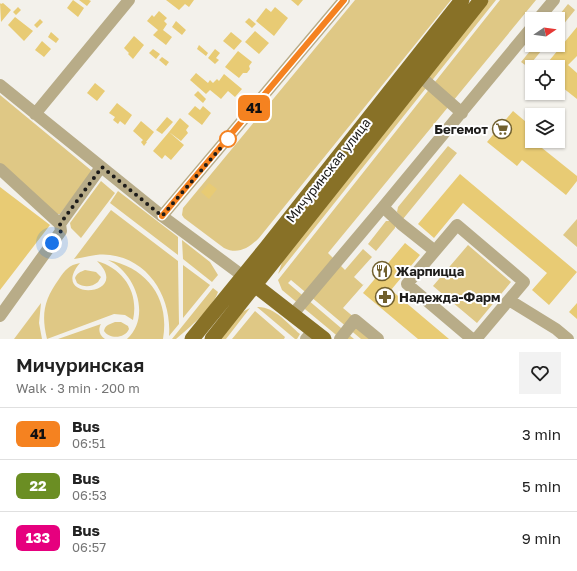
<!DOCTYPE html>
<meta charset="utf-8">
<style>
:root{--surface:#fff;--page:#f2f2f2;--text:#222;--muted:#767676;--line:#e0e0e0}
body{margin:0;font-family:"Golos Text",sans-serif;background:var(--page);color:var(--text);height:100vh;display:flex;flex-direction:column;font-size:15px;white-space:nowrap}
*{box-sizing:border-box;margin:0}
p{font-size:13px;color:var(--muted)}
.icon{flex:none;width:22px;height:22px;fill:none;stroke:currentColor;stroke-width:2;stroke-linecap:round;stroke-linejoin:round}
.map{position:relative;height:339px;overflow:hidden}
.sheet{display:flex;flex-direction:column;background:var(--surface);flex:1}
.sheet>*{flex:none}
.badge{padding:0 8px;border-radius:6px;font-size:14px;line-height:26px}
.needle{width:26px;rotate:77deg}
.buttons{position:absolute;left:525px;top:12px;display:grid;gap:8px}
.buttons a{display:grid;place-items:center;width:40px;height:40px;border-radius:0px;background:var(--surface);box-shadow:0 1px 3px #0004;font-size:20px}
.you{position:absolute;width:20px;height:20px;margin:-10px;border:3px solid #fff;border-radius:50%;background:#1a73e8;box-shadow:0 0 0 6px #1a73e833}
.map>.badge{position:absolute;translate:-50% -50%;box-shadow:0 0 0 2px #fff}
.round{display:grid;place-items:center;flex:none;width:42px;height:42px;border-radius:0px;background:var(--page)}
.summary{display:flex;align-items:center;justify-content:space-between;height:68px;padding:0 16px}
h1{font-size:19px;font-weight:600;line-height:30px}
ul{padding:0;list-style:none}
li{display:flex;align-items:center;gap:12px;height:52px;padding:0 16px;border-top:1px solid var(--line)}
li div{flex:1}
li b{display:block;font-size:15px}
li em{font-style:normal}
li .badge{min-width:44px;font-weight:700;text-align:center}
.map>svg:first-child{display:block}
.green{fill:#dfc885}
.building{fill:#e8cb74}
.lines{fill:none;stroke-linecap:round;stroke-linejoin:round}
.minor{stroke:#b8ac88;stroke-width:12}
.major{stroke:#887127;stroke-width:15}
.line-casing{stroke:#fff;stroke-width:9}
.line{stroke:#f58220;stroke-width:6}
.walk{stroke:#1d1c1a;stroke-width:4;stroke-dasharray:0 7.2}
.stop-dot{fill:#fff;stroke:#f58220;stroke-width:2}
.labels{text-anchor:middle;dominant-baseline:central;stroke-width:4;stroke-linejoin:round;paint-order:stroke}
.poi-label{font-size:13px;font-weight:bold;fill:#1d1c1a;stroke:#fff;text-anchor:start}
.street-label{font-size:13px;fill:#1d1c1a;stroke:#fff}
</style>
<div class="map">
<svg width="577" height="339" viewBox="0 0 577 339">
<rect width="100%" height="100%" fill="#f3f1eb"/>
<path class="green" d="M355,0H451L259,238C249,248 238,255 224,248L184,218L182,215L183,208Z
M489,0H496L278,274L284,257Z
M500,0H536L328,253L345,270L363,249L372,257L354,277L363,285L365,283L343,308L380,339H361L291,280L288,283L354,339H341L282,290L278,280Z
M568,4L575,10L558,31V19H556Z
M535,45H546L528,67L521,62Z
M0,95L92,171L60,214H57L0,164Z
M448,146L457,153L403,219L397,212L398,207Z
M101,181L115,193L81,238L71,228L70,223Z
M118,191L178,237V255L110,203Z
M111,210L178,261L179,324L169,336C172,299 150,260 110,255C98,253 86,257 74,259Z
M577,219V247L563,235Z
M386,221H391L395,224V228L376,251L368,244Z
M182,240L210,262L218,275L212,282L183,259Z
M468,245L511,282L477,323L433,286Z
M108,260C147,268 170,298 163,339H127C152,316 135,272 108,260Z
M97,261C124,269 139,293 133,320L125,315L114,314L47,339C41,314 44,300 59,279C65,270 69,265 80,263C47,302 134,297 97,261Z
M183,265L210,285L183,318V264Z
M85,270L96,272L101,277L98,282C92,287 84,288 77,283L75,278C77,273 80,272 85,270Z
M213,288L218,292C212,309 190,327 176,339H172Z
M41,303L39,323L42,339H14Z
M257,307C274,306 288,324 300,334L297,339H295Z
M250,308L226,339H218L240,313Z
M255,311L285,337L284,339H232Z
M115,322H121L128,326L129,329C125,339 109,339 104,331C105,325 110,324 115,322Z
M101,324C98,329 99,335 105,339H58Z"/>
<path class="building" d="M73,0L84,8L78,17L67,8Z
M79,0H89L91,1L87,6Z
M166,0H194L189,7L185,4L179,10Z
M291,0H303L298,6Z
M0,3L1,4L3,3L11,10L1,22Z
M18,7L21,10L16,15L13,12Z
M275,7L288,18L274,36L256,21L266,8L271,12Z
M159,11L167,18L164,21L167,24L163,30L172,37L166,45L153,35L158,30L147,21L152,15L154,17Z
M15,17L33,31L24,41L8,25Z
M249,18L256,24L252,28L245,22Z
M40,19L43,22L37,28L34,25Z
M176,21L186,30L182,35L172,27Z
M577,27V56L568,65L577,73V99L558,84V67H544Z
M255,31L269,43L259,54L245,42Z
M51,32L59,39L56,43L48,37Z
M231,32L242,41L234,50L223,41Z
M134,36L144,45L133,59L128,54L129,53L124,48Z
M42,41L51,49L44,57L35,50Z
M199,45L208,53L206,56L197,49Z
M153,49L160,54L156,59L149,53Z
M215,49L220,53L216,58L219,60L215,64L208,58Z
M238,51L252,62L249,66L250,69L247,73H243L239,78L225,67Z
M162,57L169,62L166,66L159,60Z
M196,73L208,83L210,80L213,83L217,79L219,81L224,74L242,89L235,97L228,91L221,99L210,90L206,94L190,80Z
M95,83L105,91L97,101L87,93Z
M198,91L206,99L203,103L194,95Z
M117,103L132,115L125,125L120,121L118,124L113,120L115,117L109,113Z
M195,106L200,110L203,106L211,113L202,125L188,114Z
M513,111L532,127V141H539L537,144L577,176V181L566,195L522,160L517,166L487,142Z
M167,117L173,122L162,134L156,130Z
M180,118L189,126L186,130L188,133L181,141L169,132Z
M141,121L154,132L146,142H147L144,146L141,142L143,140L133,131Z
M169,132L184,145L171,160L165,155L162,159L153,151Z
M460,174L577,272L549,305L532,290L547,273L463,203L434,238L418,224Z
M209,183L217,189L209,199L201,192Z
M0,187L50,225L0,290Z
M405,243L420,255L391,290L449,339H418L363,293Z
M577,303V319L569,312Z"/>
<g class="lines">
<path class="minor" d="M538,19L554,0
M420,76L462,113
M0,85L162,216L243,276
M35,114L129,0
M0,169L60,224L61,231L0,316
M383,207L532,27
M162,216L344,0
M60,224L101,167
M509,300L556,329L568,339
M293,314L383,207L401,224L435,251
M306,339L313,331
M340,339L355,320L378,339
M472,339L407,284L457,225L524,282L476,339"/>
<path class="major" d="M247,279L324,339
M192,339L266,248L462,0
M212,339L481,0"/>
</g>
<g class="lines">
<defs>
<path id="line" d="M162,216L344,0"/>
</defs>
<use href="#line" class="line-casing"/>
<use href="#line" class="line"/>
<path class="walk" d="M52,243L61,231L60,224L102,167L162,216L230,137L228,139"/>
</g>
<defs>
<symbol id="supermarket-ring" viewBox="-11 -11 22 22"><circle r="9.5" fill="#fff" stroke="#71602e" stroke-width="1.5"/><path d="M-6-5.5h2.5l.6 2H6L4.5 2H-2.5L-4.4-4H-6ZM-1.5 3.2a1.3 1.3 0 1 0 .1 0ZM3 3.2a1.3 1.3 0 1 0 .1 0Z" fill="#71602e"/></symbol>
<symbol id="restaurant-ring" viewBox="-11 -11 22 22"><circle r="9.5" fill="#fff" stroke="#71602e" stroke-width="1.5"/><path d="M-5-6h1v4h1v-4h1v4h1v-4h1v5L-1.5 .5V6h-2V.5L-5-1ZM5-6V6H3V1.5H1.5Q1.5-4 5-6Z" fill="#71602e"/></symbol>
<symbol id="pharmacy-ring" viewBox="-11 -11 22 22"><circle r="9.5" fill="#fff" stroke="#71602e" stroke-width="1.5"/><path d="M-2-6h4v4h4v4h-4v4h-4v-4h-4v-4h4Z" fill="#71602e"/></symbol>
</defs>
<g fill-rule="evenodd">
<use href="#supermarket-ring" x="491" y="118" width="22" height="22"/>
<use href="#restaurant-ring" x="371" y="260" width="22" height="22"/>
<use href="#pharmacy-ring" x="374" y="286" width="22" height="22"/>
</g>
<circle class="stop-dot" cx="228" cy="139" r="8"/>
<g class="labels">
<g class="poi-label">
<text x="488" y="129" text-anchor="end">Бегемот</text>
<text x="396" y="271">Жарпицца</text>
<text x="399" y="297">Надежда-Фарм</text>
</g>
<g class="street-label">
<text transform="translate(328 170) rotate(-52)">Мичуринская улица</text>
</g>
</g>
</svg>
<div class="buttons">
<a><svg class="needle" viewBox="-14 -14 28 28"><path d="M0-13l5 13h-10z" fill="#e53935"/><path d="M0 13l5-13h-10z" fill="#767676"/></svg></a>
<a><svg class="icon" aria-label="locate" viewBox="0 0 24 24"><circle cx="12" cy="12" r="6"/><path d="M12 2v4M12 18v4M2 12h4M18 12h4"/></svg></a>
<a><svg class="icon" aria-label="layers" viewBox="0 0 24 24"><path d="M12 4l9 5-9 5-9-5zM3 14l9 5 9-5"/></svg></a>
</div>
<div class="you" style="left:52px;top:243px"></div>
<b class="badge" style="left:254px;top:108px;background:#f58220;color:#111">41</b>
</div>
<section class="sheet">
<div class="summary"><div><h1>Мичуринская</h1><p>Walk · 3 min · 200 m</p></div><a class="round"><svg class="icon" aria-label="heart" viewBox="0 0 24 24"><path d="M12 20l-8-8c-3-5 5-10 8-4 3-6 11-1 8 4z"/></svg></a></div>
<ul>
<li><span class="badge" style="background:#f58220;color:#111">41</span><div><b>Bus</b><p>06:51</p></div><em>3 min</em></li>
<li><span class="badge" style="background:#6b8e23;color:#fff">22</span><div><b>Bus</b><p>06:53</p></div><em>5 min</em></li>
<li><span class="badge" style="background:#e6007e;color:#fff">133</span><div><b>Bus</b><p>06:57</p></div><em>9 min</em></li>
</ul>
</section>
